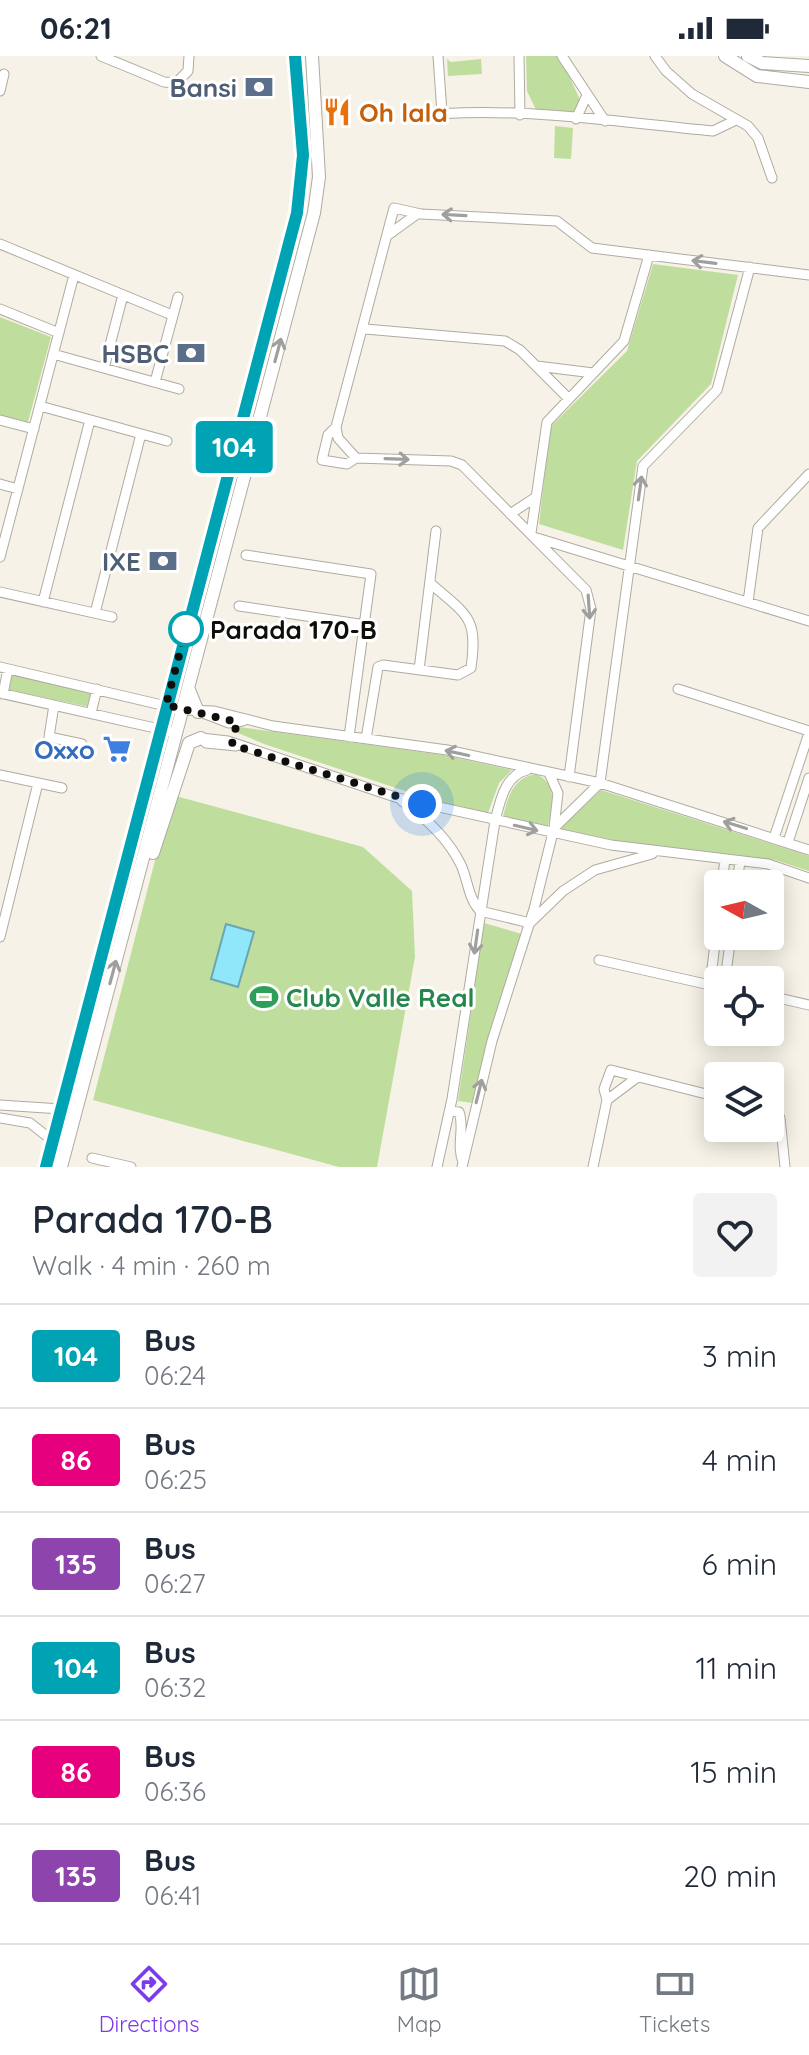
<!DOCTYPE html>
<meta charset="utf-8">
<style>
:root{--surface:#fff;--page:#f2f2f3;--text:#1f2937;--muted:#747a83;--line:#e0e1e3;--accent:#7c3aed}
body{margin:0;font-family:Quicksand,sans-serif;background:var(--page);color:var(--text);height:100vh;display:flex;flex-direction:column;font-size:30px;white-space:nowrap}
*{box-sizing:border-box;margin:0}
p{font-size:26px;color:var(--muted)}
.icon{flex:none;width:44px;height:44px;fill:none;stroke:currentColor;stroke-width:2;stroke-linecap:round;stroke-linejoin:round}
.map{position:relative;height:1111px;overflow:hidden}
.drawer{display:flex;flex-direction:column;background:var(--surface);flex:1}
.drawer>*{flex:none}
.badge{padding:0 16px;border-radius:6px;font-size:28px;line-height:52px}
.needle{width:52px;rotate:278deg}
.tools{position:absolute;left:704px;top:814px;display:grid;gap:16px}
.tools a{display:grid;place-items:center;width:80px;height:80px;border-radius:8px;background:var(--surface);box-shadow:0 4px 20px #0003;font-size:40px}
.you{position:absolute;width:40px;height:40px;margin:-20px;border:6px solid #fff;border-radius:50%;background:#1a73e8;box-shadow:0 0 0 12px #1a73e833}
.map>.badge{position:absolute;translate:-50% -50%;box-shadow:0 0 0 4px #fff}
.round{display:grid;place-items:center;flex:none;width:84px;height:84px;border-radius:8px;background:var(--page)}
.summary{display:flex;align-items:center;justify-content:space-between;height:136px;padding:0 32px}
h1{font-size:38px;font-weight:600;line-height:60px}
ul{padding:0;list-style:none}
li{display:flex;align-items:center;gap:24px;height:104px;padding:0 32px;border-top:2px solid var(--line)}
li div{flex:1}
li b{display:block;font-size:30px}
li em{font-style:normal}
li .badge{min-width:88px;font-weight:700;text-align:center}
.status{display:flex;justify-content:space-between;align-items:center;height:56px;padding:0 40px;background:var(--surface);direction:ltr}
.status svg{height:22px;fill:currentColor}
.tab-bar{display:flex;justify-content:space-around;align-items:center;height:112px;border-top:2px solid var(--line);background:var(--surface);font-size:22px;color:var(--muted)}
.tab-bar a{display:grid;justify-items:center;gap:4px}
.tab-bar .selected{color:var(--accent)}
.map>svg:first-child{display:block}
.green{fill:#bfde9d}
.water{fill:#90e7fa;stroke:#6aa6b2;stroke-width:2}
.lines{fill:none;stroke-linecap:round;stroke-linejoin:round}
.street-casing{stroke:#b0aba1;stroke-width:11}
.secondary-casing{stroke:#b0aba1;stroke-width:14}
.street{stroke:#fff;stroke-width:9}
.secondary{stroke:#fff;stroke-width:12}
.oneway{stroke:#9f9f9d}
.line-casing{stroke:#fff;stroke-width:18}
.line{stroke:#00a3b4;stroke-width:12}
.walk{stroke:#100e0b;stroke-width:8;stroke-dasharray:0 14.4}
.stop-dot{fill:#fff;stroke:#00a3b4;stroke-width:4}
.labels{text-anchor:middle;dominant-baseline:central;stroke-width:6;stroke-linejoin:round;paint-order:stroke}
.service-label{font-size:26px;font-weight:bold;fill:#4e5e75;stroke:#fff;text-anchor:end}
.food-label{font-size:26px;font-weight:bold;fill:#c56008;stroke:#fff;text-anchor:start}
.stop-label{font-size:26px;font-weight:bold;fill:#100e0b;stroke:#fff;text-anchor:start}
.shop-label{font-size:26px;font-weight:bold;fill:#366cbe;stroke:#fff;text-anchor:end}
.leisure-label{font-size:26px;font-weight:bold;fill:#27864d;stroke:#fff;text-anchor:start}
</style>
<div class="status"><b>06:21</b><svg viewBox="0 0 49 12"><path d="M0 12V9h3v3zM5 12V6h3v6zM10 12V3h3v9zM15 12V0h3v12zM26 1h20v11H26zM47 4h2v5h-2z"/></svg></div>
<div class="map">
<svg width="809" height="1111" viewBox="0 0 809 1111">
<rect width="100%" height="100%" fill="#f6f2e7"/>
<path class="green" d="M526,0H560L581,46L576,57L538,58L527,35Z
M447,3L451,6L481,3L482,18L448,20Z
M555,70L573,72L571,103L554,102Z
M653,208L738,219L711,328L637,405L623,494L539,468L550,371L627,295Z
M0,261L51,281L28,366L0,359Z
M11,618L93,636L89,651L8,634Z
M239,671L443,699L512,714L499,727L488,757L441,747L264,688L238,677Z
M536,718C559,728 552,751 548,770L503,761C508,740 513,722 536,718Z
M601,734L797,796L809,800V815L775,804L621,786L560,773Z
M172,739L363,791L412,835L415,901L377,1111H339L93,1044Z
M484,867L522,878L473,1047L458,1045Z"/>
<path class="water" d="M226,868L254,876L238,931L211,923Z"/>
<g class="lines">
<defs>
<path id="street" d="M101,0L164,26L176,27L188,15L189,0
M438,0L442,57
M519,0L520,59
M562,0L605,65
M655,0L666,15L692,38L748,70L758,82L772,122
M0,35L4,18
M413,60C511,49 615,66 713,75L736,64
M576,63L587,39
M388,179L417,158
M0,188L172,259
M0,253L59,277
M365,273L505,285L520,294L569,343
M53,298L179,333
M537,310L593,317
M104,312L123,239
M155,326L178,241
M40,350L167,385
M0,364L34,373
M336,371L338,382L356,402
M0,428L18,433
M510,458L536,441
M531,477L547,366L624,285L649,199
M537,482L809,565
M246,499L371,518L349,681
M0,501L74,219
M0,536L112,561
M43,546L90,364
M748,546L758,472L809,418
M239,550L366,569
M95,557L141,378
M0,611L183,654L214,655L273,670L447,694L600,727L809,794
M419,614L436,475
M678,633L809,675
M0,637L177,677
M3,638L8,613
M54,649L49,681L82,688
M91,657L97,633
M203,657L229,667L243,665
M201,682L228,685L398,742L611,789L768,808L809,822
M201,682L206,687L236,690
M366,683L378,611L383,609L458,619L471,612C478,561 468,560 430,527
M0,719L62,732
M569,721L591,553L586,534L462,409L451,405L356,402L347,408L322,404L328,379L336,371L394,152L421,158L557,165L592,192L809,219
M402,745C426,762 448,782 461,809C468,824 468,842 480,855L530,867L563,835L595,814L652,798
M554,772L600,727L643,410L717,334L750,211
M774,782L809,677
M788,786L809,722
M722,828L725,803
M737,828L740,805
M0,881L38,727
M599,904L710,929L718,863
M725,924L731,880
M770,940L809,949
M607,1044L635,1023
M0,1049L61,1053
M770,1053L780,1062L785,1111
M450,1055L459,1056C465,1072 456,1089 463,1106
M0,1062L30,1067L53,1085
M92,1102L131,1111
M437,1111L452,1043L495,765C500,745 505,719 527,714
M462,1111L492,985L534,853L554,772L558,737L549,717
M593,1111L607,1044L604,1033L611,1014L718,1041"/>
<path id="secondary" d="M725,0L757,20L809,26
M748,0L762,7L809,10
M189,634L198,656
M153,797L189,687L201,682
M46,1111L297,157L303,99L295,0
M61,1111L314,157L319,121L312,0"/>
</defs>
<use href="#street" class="street-casing"/>
<use href="#secondary" class="secondary-casing"/>
<use href="#street" class="street"/>
<use href="#secondary" class="secondary"/>
</g>
<defs><path id="oneway-shaft" d="M-6 0H5M1.5-3L5.5 0L1.5 3" fill="none" stroke-width="1.6" stroke-linecap="round" stroke-linejoin="round" transform="scale(2)"/></defs>
<g class="oneway">
<use href="#oneway-shaft" transform="translate(454 159) rotate(-177)"/>
<use href="#oneway-shaft" transform="translate(704 206) rotate(-173)"/>
<use href="#oneway-shaft" transform="translate(278 294) rotate(-75)"/>
<use href="#oneway-shaft" transform="translate(397 403) rotate(2)"/>
<use href="#oneway-shaft" transform="translate(640 432) rotate(-82)"/>
<use href="#oneway-shaft" transform="translate(589 551) rotate(86)"/>
<use href="#oneway-shaft" transform="translate(457 697) rotate(-168)"/>
<use href="#oneway-shaft" transform="translate(735 769) rotate(-163)"/>
<use href="#oneway-shaft" transform="translate(526 772) rotate(13)"/>
<use href="#oneway-shaft" transform="translate(476 886) rotate(98)"/>
<use href="#oneway-shaft" transform="translate(113 916) rotate(-75)"/>
<use href="#oneway-shaft" transform="translate(479 1035) rotate(-76)"/>
</g>
<g class="lines">
<defs>
<path id="line" d="M46,1111L297,157L303,99L295,0"/>
</defs>
<use href="#line" class="line-casing"/>
<use href="#line" class="line"/>
<path class="walk" d="M186,573L166,649L237,666L232,688L236,690L422,748"/>
</g>
<defs>
<symbol id="bank-bare" viewBox="-9 -9 18 18"><path d="M-6-4H6V4H-6ZM0-2.3a2.3 2.3 0 1 0 0 4.6a2.3 2.3 0 1 0 0-4.6Z" fill="#5c6f8a" stroke="#fff" stroke-width="2.5" paint-order="stroke"/></symbol>
<symbol id="restaurant-bare" viewBox="-9 -9 18 18"><path d="M-5-6h1v4h1v-4h1v4h1v-4h1v5L-1.5 .5V6h-2V.5L-5-1ZM5-6V6H3V1.5H1.5Q1.5-4 5-6Z" fill="#e8710a" stroke="#fff" stroke-width="2.5" paint-order="stroke"/></symbol>
<symbol id="supermarket-bare" viewBox="-9 -9 18 18"><path d="M-6-5.5h2.5l.6 2H6L4.5 2H-2.5L-4.4-4H-6ZM-1.5 3.2a1.3 1.3 0 1 0 .1 0ZM3 3.2a1.3 1.3 0 1 0 .1 0Z" fill="#3f7fe0" stroke="#fff" stroke-width="2.5" paint-order="stroke"/></symbol>
<symbol id="stadium-bare" viewBox="-9 -9 18 18"><path d="M0-5a6.5 5 0 1 0 0 10a6.5 5 0 1 0 0-10ZM-3.5-1.8h7v3.6h-7Z" fill="#2e9e5b" stroke="#fff" stroke-width="2.5" paint-order="stroke"/></symbol>
</defs>
<g fill-rule="evenodd">
<use href="#bank-bare" x="239" y="11" width="40" height="40"/>
<use href="#restaurant-bare" x="317" y="36" width="40" height="40"/>
<use href="#bank-bare" x="171" y="277" width="40" height="40"/>
<use href="#bank-bare" x="143" y="485" width="40" height="40"/>
<use href="#supermarket-bare" x="97" y="673" width="40" height="40"/>
<use href="#stadium-bare" x="244" y="921" width="40" height="40"/>
</g>
<circle class="stop-dot" cx="186" cy="573" r="16"/>
<g class="labels">
<g class="service-label">
<text x="237" y="31">Bansi</text>
<text x="169" y="297">HSBC</text>
<text x="141" y="505">IXE</text>
</g>
<g class="food-label">
<text x="359" y="56">Oh lala</text>
</g>
<g class="stop-label">
<text x="210" y="573">Parada 170-B</text>
</g>
<g class="shop-label">
<text x="95" y="693">Oxxo</text>
</g>
<g class="leisure-label">
<text x="286" y="941">Club Valle Real</text>
</g>
</g>
</svg>
<div class="tools">
<a><svg class="needle" viewBox="-14 -14 28 28"><path d="M0-13l5 13h-10z" fill="#e53935"/><path d="M0 13l5-13h-10z" fill="#747a83"/></svg></a>
<a><svg class="icon" aria-label="locate" viewBox="0 0 24 24"><circle cx="12" cy="12" r="6"/><path d="M12 2v4M12 18v4M2 12h4M18 12h4"/></svg></a>
<a><svg class="icon" aria-label="layers" viewBox="0 0 24 24"><path d="M12 4l9 5-9 5-9-5zM3 14l9 5 9-5"/></svg></a>
</div>
<div class="you" style="left:422px;top:748px"></div>
<b class="badge" style="left:234px;top:391px;background:#00a3b4;color:#fff">104</b>
</div>
<section class="drawer">
<div class="summary"><div><h1>Parada 170-B</h1><p>Walk · 4 min · 260 m</p></div><a class="round"><svg class="icon" aria-label="heart" viewBox="0 0 24 24"><path d="M12 20l-8-8c-3-5 5-10 8-4 3-6 11-1 8 4z"/></svg></a></div>
<ul>
<li><span class="badge" style="background:#00a3b4;color:#fff">104</span><div><b>Bus</b><p>06:24</p></div><em>3 min</em></li>
<li><span class="badge" style="background:#e6007e;color:#fff">86</span><div><b>Bus</b><p>06:25</p></div><em>4 min</em></li>
<li><span class="badge" style="background:#8e44ad;color:#fff">135</span><div><b>Bus</b><p>06:27</p></div><em>6 min</em></li>
<li><span class="badge" style="background:#00a3b4;color:#fff">104</span><div><b>Bus</b><p>06:32</p></div><em>11 min</em></li>
<li><span class="badge" style="background:#e6007e;color:#fff">86</span><div><b>Bus</b><p>06:36</p></div><em>15 min</em></li>
<li><span class="badge" style="background:#8e44ad;color:#fff">135</span><div><b>Bus</b><p>06:41</p></div><em>20 min</em></li>
</ul>
</section>
<nav class="tab-bar">
<a class="selected"><svg class="icon" aria-label="directions" viewBox="0 0 24 24"><path d="M12 3l9 9-9 9-9-9zM9 14v-3h6M13 9l2 2-2 2"/></svg>Directions</a>
<a><svg class="icon" aria-label="map" viewBox="0 0 24 24"><path d="M3 6l6-2 6 2 6-2v14l-6 2-6-2-6 2zM9 4v14M15 6v14"/></svg>Map</a>
<a><svg class="icon" aria-label="tickets" viewBox="0 0 24 24"><path d="M3 7h18v10H3zM15 7v10"/></svg>Tickets</a>
</nav>
